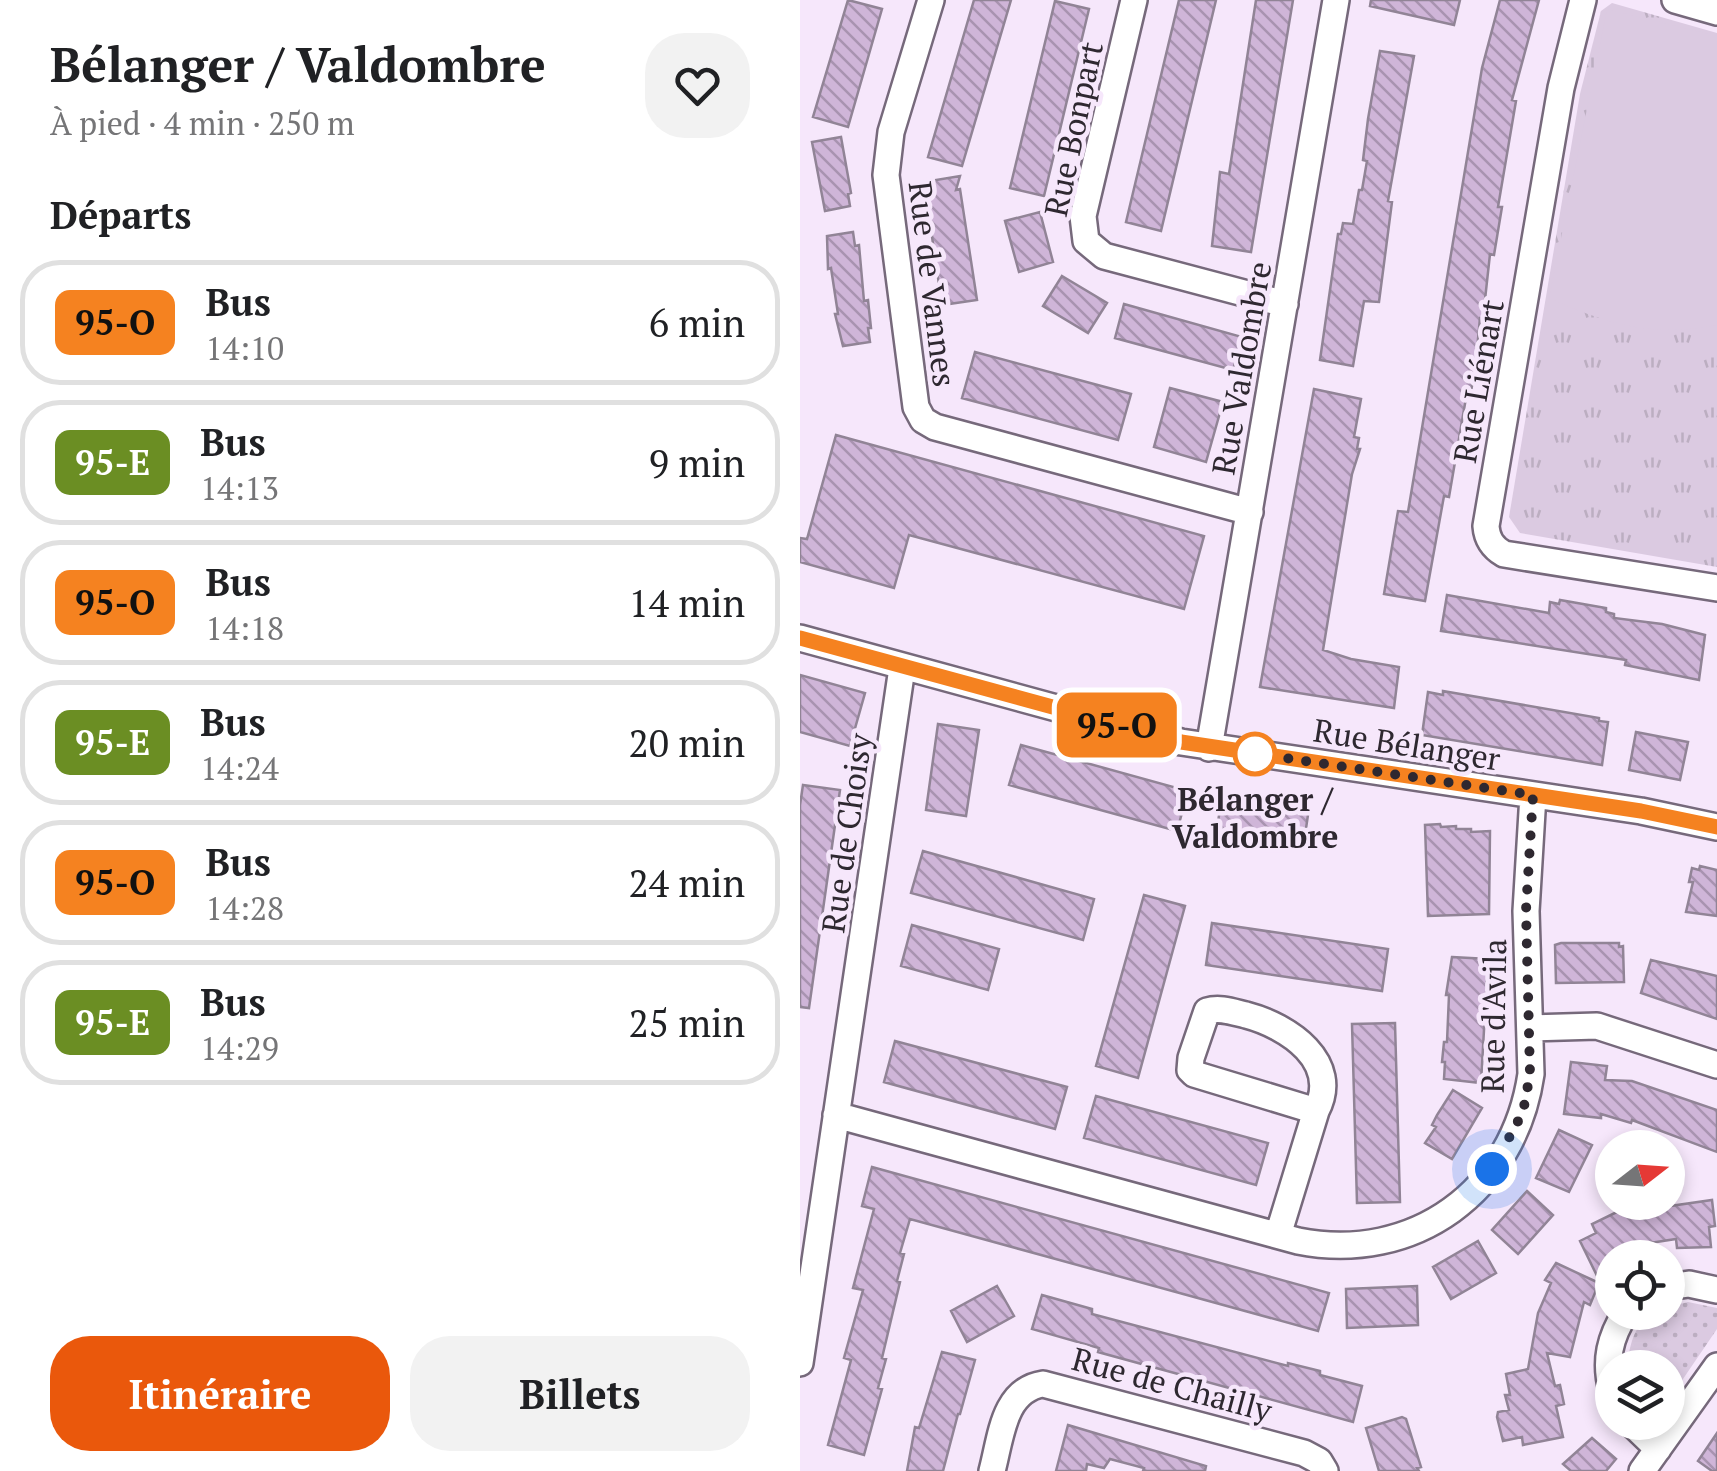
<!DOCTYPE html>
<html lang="fr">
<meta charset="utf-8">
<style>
:root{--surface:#fff;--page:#f2f2f2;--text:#202124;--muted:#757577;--line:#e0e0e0;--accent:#ea580c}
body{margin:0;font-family:"PT Serif",serif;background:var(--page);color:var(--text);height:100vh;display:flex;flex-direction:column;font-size:38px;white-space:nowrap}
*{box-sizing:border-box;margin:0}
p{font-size:32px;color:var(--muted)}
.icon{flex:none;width:55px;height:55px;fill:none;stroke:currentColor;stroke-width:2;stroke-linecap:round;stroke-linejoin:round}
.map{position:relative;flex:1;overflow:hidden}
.details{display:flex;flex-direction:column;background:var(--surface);width:800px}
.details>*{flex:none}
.badge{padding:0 20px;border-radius:15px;font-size:35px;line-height:65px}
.needle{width:65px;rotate:73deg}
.fabs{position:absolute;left:795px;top:1130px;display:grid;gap:20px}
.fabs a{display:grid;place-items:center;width:90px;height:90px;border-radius:50%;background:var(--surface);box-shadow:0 5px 15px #0003;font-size:50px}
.you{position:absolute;width:50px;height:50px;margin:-25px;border:8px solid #fff;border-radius:50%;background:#1a73e8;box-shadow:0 0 0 15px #1a73e833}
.map>.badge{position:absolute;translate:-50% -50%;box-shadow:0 0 0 5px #fff}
h2{padding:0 50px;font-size:38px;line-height:90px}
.round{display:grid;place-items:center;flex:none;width:105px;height:105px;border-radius:40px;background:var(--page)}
.overview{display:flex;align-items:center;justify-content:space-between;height:170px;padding:0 50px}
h1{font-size:48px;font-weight:800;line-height:75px}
.button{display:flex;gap:20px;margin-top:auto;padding:20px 50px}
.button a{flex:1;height:115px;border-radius:40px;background:var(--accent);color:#fff;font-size:40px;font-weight:800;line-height:115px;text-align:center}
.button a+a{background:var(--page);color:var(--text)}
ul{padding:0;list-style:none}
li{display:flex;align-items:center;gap:30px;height:125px;margin:0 20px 15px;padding:0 30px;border:5px solid var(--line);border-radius:40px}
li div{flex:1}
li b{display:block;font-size:38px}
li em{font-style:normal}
li .badge{min-width:110px;font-weight:700;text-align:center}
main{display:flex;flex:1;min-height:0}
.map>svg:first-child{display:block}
.grass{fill:url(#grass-dots)}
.park{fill:url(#park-tufts)}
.garden{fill:#dbcae1}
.building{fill:url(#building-back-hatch);stroke:#918496;stroke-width:2.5}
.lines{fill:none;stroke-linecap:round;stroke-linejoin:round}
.minor-casing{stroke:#76697b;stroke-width:30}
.minor{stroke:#fff;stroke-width:25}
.line-casing{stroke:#fff;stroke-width:22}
.line{stroke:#f58220;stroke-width:15}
.walk{stroke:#2e2830;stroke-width:10;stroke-dasharray:0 18}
.stop-dot{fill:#fff;stroke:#f58220;stroke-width:5}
.labels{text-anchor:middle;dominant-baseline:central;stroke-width:9;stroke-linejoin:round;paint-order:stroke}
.street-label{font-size:32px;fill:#2e2830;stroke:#f6e7fb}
.stop-label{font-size:32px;font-weight:bold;fill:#2e2830;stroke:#f6e7fb}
</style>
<main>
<section class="details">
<div class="overview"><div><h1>Bélanger / Valdombre</h1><p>À pied · 4 min · 250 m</p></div><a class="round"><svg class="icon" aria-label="heart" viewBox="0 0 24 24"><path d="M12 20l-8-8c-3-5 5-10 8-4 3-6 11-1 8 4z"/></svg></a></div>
<h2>Départs</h2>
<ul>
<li><span class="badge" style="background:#f58220;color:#111">95-O</span><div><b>Bus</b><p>14:10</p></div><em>6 min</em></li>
<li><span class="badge" style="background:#6b8e23;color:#fff">95-E</span><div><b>Bus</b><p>14:13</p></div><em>9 min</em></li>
<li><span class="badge" style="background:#f58220;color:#111">95-O</span><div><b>Bus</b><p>14:18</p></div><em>14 min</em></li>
<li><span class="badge" style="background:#6b8e23;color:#fff">95-E</span><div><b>Bus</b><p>14:24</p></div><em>20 min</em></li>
<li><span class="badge" style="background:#f58220;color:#111">95-O</span><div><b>Bus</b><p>14:28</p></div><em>24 min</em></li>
<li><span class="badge" style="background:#6b8e23;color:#fff">95-E</span><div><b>Bus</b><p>14:29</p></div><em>25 min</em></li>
</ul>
<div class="button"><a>Itinéraire</a><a>Billets</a></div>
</section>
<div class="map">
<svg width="917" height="1471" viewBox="0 0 917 1471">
<defs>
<pattern id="grass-dots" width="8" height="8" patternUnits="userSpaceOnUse" patternTransform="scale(2.5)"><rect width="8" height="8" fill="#dbcae1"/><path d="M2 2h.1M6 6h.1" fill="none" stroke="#bcaec1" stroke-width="1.8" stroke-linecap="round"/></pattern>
<pattern id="park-tufts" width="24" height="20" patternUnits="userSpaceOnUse" patternTransform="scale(2.5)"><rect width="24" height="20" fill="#dbcae1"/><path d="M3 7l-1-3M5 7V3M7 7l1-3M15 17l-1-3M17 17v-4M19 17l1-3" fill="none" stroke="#bcaec1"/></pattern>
<pattern id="building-back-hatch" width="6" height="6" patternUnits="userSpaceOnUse" patternTransform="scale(2.5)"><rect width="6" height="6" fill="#cfb5d8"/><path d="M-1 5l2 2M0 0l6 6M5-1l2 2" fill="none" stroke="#a893b0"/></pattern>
</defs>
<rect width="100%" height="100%" fill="#f6e7fb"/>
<path class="grass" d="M888,1302L917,1308V1329L868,1401V1368L827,1367C830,1342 836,1312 868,1312V1307Z"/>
<path class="park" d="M812,3L917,33V567L720,533L709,517L780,94L801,11Z"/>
<path class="garden" d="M807,9L917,36V325C853,338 807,324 749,298Z"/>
<path class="building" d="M48,0L82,9L48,127L13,117Z
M174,0H211L162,166L128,157Z
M379,0H416L361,231L326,222Z
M456,0H493L451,252L412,246L420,172L429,174Z
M571,0H660L654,25L570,6Z
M700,0H739L712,100L716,101L698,207H702L694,255L690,254L683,318H680L676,360L671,392H667L649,497L644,496L625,601L584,594L598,511L608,512L682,68Z
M255,1L289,9L244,196L210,188Z
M580,51L614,56L588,201L592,202L579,302L564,301L553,366L520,360L538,234H541L543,223L553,224L559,190H562L567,161L563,160L568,119Z
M41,137L51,193L48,194L50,206L25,211L12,142Z
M160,176L156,190L160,189L177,300L142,305L124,182Z
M240,212L253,262L219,272L205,221Z
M53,232L55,246L59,245L64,301L68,300L71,328H68L70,342L43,346L35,314H38L31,268L28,269L27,236Z
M262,276L307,303L288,333L243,306Z
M324,304L442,337L433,370L315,338Z
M175,352L331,394L318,440L162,398Z
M370,388L423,402L406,462L354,447Z
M514,389L561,399L554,437L559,438L557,449H560L552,474L523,650L551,659L599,667L594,708L460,687Z
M36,435L404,536L384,609L109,535L94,588L0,562V538L7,539Z
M647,595L749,613L750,602L759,604L760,600L806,608V612L814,614V618L862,624L905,635L899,680L825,665L826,660L641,631Z
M0,675L65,693L50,746L0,732Z
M643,691L799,718V721L808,722L802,765L622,735L628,692L643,695Z
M138,724L179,730L166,816L126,810Z
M836,732L888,742L880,780L829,770Z
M221,745L388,791L377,831L209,785Z
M3,785L40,790L9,1008L0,1007V805Z
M422,795L509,808L503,849L416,836Z
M640,824L641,827L656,826V829H671V832L690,831L689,914L628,916L625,825Z
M123,851L294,899L283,940L111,893Z
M900,866L917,870V916L886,912L893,882H889L892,868L899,870Z
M344,895L385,906L338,1078L296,1066Z
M412,923L588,949L582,991L406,965Z
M112,925L199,949L188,990L101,966Z
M761,943H819V947L823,946L824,982L756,983L755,945Z
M652,957L688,959L681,1083L644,1079L645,1062H642L644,1042H647L649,995H646Z
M851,960L917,976V1019L841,993Z
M595,1023L600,1202L557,1203L552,1024Z
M95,1041L267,1087L255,1129L84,1082Z
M771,1062L807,1066L805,1080L832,1081L917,1110V1152L832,1120L831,1123L801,1114V1118L764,1114Z
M653,1090L682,1108L652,1159L625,1143L636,1127L632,1125L637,1115Z
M296,1096L468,1143L456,1185L284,1138Z
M759,1130L792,1145L769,1192L736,1178Z
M72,1167L529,1293L518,1331L110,1219L100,1253L104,1254L97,1281L100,1282L82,1358L86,1359L78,1388L82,1389L64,1455L28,1445L51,1360L44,1358L63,1290L53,1288L74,1209L62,1206Z
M727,1191L753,1215L718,1254L692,1230Z
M912,1200L915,1226L909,1227L911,1247L877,1248L876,1239L824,1247L829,1258H810L800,1282L780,1241L796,1233L792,1224L821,1210L818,1202H862L863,1207Z
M678,1241L696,1273L651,1299L633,1267Z
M756,1263L799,1283L790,1305L784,1302L770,1357L747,1353L755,1386L760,1385L764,1404L756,1406L763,1437L723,1445L722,1437L703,1441L697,1417L698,1412L709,1410L705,1395H710L706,1374L728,1369L738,1313L751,1283L745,1280Z
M197,1286L214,1316L167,1342L151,1311Z
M617,1286L618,1325L547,1328L546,1289Z
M242,1295L292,1309V1314L488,1366V1363L520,1371V1375L562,1386L553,1422L298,1352L299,1348L232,1329Z
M142,1352L175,1360L160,1414H158L143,1471H107L115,1427L119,1428Z
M602,1417L606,1419L621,1467L617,1468L619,1471H579L566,1428Z
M268,1425L406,1466L405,1471H343L344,1468L310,1459L304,1468L287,1464L286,1471H256Z
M917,1433V1471H912L898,1461Z
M792,1438L816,1459L806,1471H771L763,1464Z"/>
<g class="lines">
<defs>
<path id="minor" d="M131,0L91,132L86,175L116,407L123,420L135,427L450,512
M334,0L283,216L286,241L304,256L485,304
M783,0L761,88L686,526C687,539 692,547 704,554L917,588
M875,0L917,12
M0,638L381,742L841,811L917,827
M409,748L536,0
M730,1028L797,1026L917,1065
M36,1115L498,1241C614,1264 714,1191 731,1074L726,911L733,795
M478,1235L516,1111C542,1062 488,1026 446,1015C433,1012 420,1007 407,1011L391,1058L390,1070L394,1074L516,1111
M868,1287L889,1284L917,1290
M0,1363L102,668
M812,1390C804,1361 810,1337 826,1312
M830,1422L858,1449
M192,1471C201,1438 203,1390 243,1384L504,1453L519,1461L525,1471
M842,1471L917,1366"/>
</defs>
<use href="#minor" class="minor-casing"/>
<use href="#minor" class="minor"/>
</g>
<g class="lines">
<defs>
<path id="line" d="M0,638L381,742L841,811L917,827"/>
</defs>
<use href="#line" class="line-casing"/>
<use href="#line" class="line"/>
<path class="walk" d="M455,754L445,752L733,795L726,910L730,1074L723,1112L692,1169"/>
</g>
<circle class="stop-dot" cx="455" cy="754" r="20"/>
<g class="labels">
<g class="street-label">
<text transform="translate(273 129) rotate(-78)">Rue Bonpart</text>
<text transform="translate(133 284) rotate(83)">Rue de Vannes</text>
<text transform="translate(441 368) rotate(-80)">Rue Valdombre</text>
<text transform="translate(678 381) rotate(-80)">Rue Liénart</text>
<text transform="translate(607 744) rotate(9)">Rue Bélanger</text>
<text transform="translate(46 833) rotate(-82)">Rue de Choisy</text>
<text transform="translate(693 1016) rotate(-89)">Rue d'Avila</text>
<text transform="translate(372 1384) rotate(15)">Rue de Chailly</text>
</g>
<g class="stop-label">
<text x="455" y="799">Bélanger /<tspan x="455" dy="37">Valdombre</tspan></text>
</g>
</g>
</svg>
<div class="fabs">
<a><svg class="needle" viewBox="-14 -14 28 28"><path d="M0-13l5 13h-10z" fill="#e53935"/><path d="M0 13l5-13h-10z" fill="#757577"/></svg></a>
<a><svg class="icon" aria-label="locate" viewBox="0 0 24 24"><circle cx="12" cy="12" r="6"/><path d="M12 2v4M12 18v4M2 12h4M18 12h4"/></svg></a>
<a><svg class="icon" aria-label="layers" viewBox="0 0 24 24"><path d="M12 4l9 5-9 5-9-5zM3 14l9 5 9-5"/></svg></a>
</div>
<div class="you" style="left:692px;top:1169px"></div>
<b class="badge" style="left:317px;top:725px;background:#f58220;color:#111">95-O</b>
</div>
</main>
